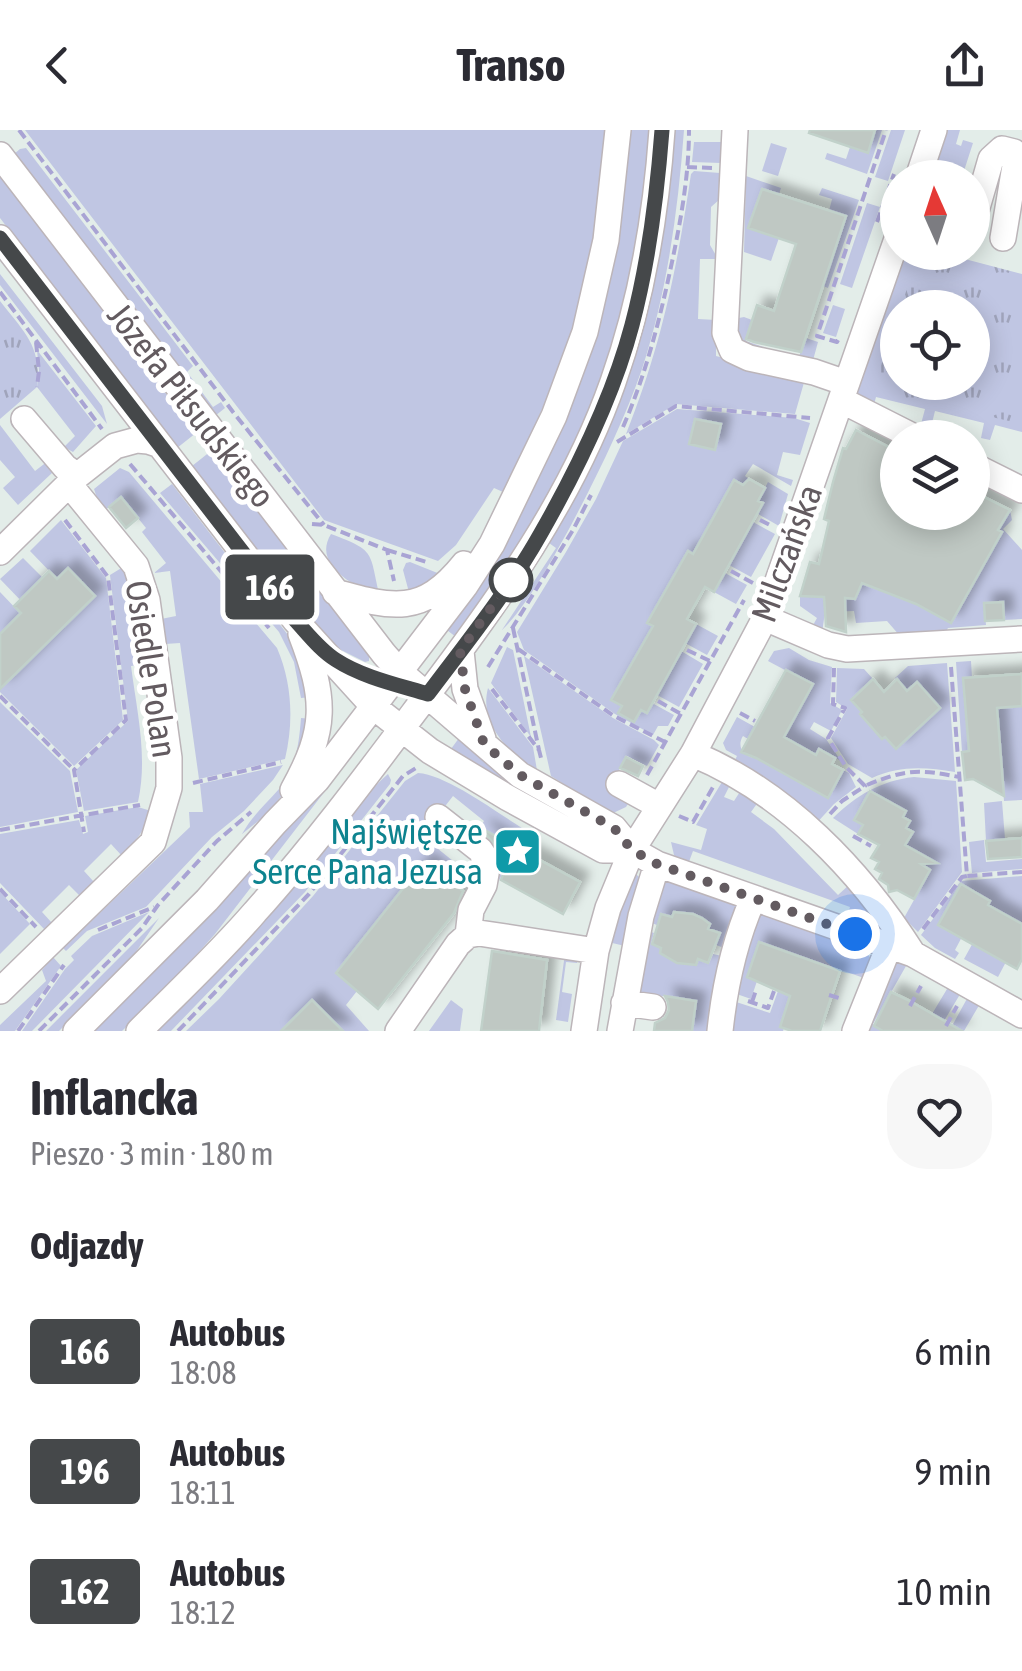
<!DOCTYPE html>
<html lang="pl">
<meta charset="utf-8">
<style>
:root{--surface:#fff;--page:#f7f7f7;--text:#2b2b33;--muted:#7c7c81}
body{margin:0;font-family:"Asap Condensed",sans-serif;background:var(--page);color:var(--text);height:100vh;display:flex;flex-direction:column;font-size:38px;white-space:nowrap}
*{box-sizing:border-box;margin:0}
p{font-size:32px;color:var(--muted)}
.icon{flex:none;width:55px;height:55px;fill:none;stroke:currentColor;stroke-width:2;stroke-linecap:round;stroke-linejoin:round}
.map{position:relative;height:901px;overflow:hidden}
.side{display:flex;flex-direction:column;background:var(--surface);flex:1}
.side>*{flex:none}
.badge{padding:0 20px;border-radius:8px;font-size:35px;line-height:65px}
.needle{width:65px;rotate:357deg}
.controls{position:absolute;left:880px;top:30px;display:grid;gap:20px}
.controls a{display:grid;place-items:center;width:110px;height:110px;border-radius:50%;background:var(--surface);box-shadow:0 5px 25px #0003;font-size:50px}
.you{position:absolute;width:50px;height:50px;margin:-25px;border:8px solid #fff;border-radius:50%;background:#1a73e8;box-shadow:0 0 0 15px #1a73e833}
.map>.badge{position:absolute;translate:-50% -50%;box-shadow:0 0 0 5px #fff}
h2{padding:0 30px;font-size:38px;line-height:90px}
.round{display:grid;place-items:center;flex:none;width:105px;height:105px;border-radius:40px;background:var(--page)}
.head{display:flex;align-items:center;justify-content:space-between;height:170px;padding:0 30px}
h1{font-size:48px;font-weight:700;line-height:75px}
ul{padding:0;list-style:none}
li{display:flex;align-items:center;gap:30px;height:120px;padding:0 30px}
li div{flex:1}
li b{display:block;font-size:38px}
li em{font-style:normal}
li .badge{min-width:110px;font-weight:700;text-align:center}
header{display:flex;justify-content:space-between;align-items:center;height:130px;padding:0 30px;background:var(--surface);font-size:45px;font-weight:700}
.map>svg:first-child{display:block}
.green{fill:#c0c6e3;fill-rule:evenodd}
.park{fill:url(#park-tufts)}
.building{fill:#bfc8c3;stroke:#c1d1ca;stroke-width:2.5;filter:url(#shadow)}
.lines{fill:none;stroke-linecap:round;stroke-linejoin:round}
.minor-casing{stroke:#bcb5b9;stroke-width:28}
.path{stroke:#a9a4d4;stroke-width:4;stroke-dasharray:10 5;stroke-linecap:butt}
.minor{stroke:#fff;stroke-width:25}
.line-casing{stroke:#fff;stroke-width:22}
.line{stroke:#45484a;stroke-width:15}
.walk{stroke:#635b60;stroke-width:10;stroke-dasharray:0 18}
.stop-dot{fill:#fff;stroke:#45484a;stroke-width:5}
.labels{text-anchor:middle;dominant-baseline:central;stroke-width:10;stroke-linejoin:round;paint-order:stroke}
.street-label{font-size:35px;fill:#635b60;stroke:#fff}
.culture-label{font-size:35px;fill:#0d838f;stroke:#fff;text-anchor:end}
</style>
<header><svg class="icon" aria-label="back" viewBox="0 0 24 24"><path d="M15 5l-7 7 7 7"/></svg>Transo<svg class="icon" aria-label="share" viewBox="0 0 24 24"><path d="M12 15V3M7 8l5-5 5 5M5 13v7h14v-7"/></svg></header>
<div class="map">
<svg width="1022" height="901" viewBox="0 0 1022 901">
<defs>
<pattern id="park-tufts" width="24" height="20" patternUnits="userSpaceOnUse" patternTransform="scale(2.5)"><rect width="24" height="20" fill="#c0c6e3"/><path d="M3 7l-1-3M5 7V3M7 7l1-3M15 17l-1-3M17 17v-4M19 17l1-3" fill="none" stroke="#a0a4bb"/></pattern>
<filter id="shadow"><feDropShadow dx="9" dy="-9" stdDeviation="5" flood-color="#0004"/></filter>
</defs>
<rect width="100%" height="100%" fill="#e3ede9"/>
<path class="green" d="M25,0H607C600,64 594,129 575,191C557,250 531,306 503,362L494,358L456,415L438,431L324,390Z
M629,0H650C644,72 634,142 614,211C597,274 560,350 525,406C504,440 479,473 456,507L443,497C469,459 498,422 520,382C587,264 621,135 629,0Z
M674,0H684C678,81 667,162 642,239C623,294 596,348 569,399C551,431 528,475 502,500L556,418L549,413C595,328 636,239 656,144C666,97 669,48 674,0Z
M875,0H882L867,44L825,29L827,23L846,29L850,17L867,22Z
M891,0H905L888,51L875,47Z
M942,0H960L956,14L961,16L963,10L973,13L962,47L927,48Z
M694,12H721V33L692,32Z
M771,13L787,18L778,46L762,41Z
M26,18L193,236L187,242L213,277L221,272L225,278L215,286L14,24L20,19Z
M694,41L720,43V69L711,77L710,115L718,129H700L698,189L716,190V226L805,249L795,284L676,274L626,304C662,214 677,138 691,44Z
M0,46L196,303L177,318L0,88Z
M746,46L781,58L779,64L762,59L749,97L780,105L771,131L744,122Z
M822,58L859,70L828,158L823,156L845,87L829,81L832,69L819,65Z
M867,73L880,77L852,158L840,154Z
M901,123H944L958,128L960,123H962L959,135L943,131H917L1022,157V302L995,295L990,310L981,308L984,293L935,281L931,297L921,294L925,279L876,267L872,282L866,269L855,262ZM898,178H972V252H898Z
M0,144L102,276L107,294L0,155Z
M833,175L845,179L836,207L823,203Z
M744,187L752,190L746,211L798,229L806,208L818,212L812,234L744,216L733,197L739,188Z
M37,220L96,296L73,322L64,317L75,306L37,257L39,241Z
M677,279L794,288L810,293L800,325L783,322L777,345L793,350L791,356L753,334L745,346L749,349L746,354L734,351L693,424L687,422L648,493L653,496L611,569L622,576L619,583L641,580L652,573L674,585L668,596H658L653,605L615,584L524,520L517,502L566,422L596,369L623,311Z
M0,295L35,341L48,331L52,343L18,375L3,358L15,347L0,330Z
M211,321L369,526V531L365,532L341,520L301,478L192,336Z
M120,338L129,342L277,518C292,553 294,591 285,629L199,649L180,513L165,514L161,489L176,486L170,441L154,443L166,433L142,402L146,398L122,368L105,380L98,371L94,359Z
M768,352L788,364L779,396L758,384L763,374L758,371Z
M172,354L291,509L311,567L301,568L294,532L279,502L160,363Z
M1010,380L1012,390L1003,399L1022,420V489L1004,490L1003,472L984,474L986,495L948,498L945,503L900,506L887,491L856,493L854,481L825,482L822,503L812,497L817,488L800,476V466L854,468L862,453L916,474L1001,403L998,400Z
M61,390L106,448L123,590L74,636L0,562V544L8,551L95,466L68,438L57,449L30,421Z
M753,392L775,404L751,447L729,435L735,425L730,421L742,399L748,402Z
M331,404C377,421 369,422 380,467C358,458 311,436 331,404Z
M23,428L50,455L27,477L0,449Z
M410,432L445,446L410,466L403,440L406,433Z
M123,437L135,462L146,534L131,536C137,582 148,627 138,672L84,681L76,640L128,591L110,445Z
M725,443L747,455L736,474L714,462Z
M0,462L21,484L0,504Z
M696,494L718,506L707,525L685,513Z
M507,517L513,520L531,607L491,553Z
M789,518L809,530L832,537L830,573L842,580L831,601L814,592L810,599L826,609L841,631L820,619L816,625L783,607L813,555L768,531L774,521Z
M681,521L703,534L679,577L657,565Z
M524,526L613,588L654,610L659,615L647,636L627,626L610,656L631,669L626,677L611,684L551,646Z
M971,531L972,548L963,549L969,621L962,622L956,532Z
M947,533L955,642C926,637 900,635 872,648L848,634L831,608L847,579L836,572L837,538L864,539L873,549L860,585L882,608L885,607L896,618C898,598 910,564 895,548L908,536Z
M488,558L533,617L538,646C512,622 478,597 488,558Z
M0,572L70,641L78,682L0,697Z
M1022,576V670L1004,671L997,578Z
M737,587L755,597L748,609L743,606C736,617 744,627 756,628L828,668L843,640L849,643L856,657L834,674L814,696L733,634L737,626L726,620L723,613Z
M301,588L312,589L283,664L267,684L242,704C252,686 266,674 279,659C296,638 299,614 301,588Z
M459,608L515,657L451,619Z
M355,613L359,617L215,804L173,851L122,901H94L211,784L273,714Z
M283,635L273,650L244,681L212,707L146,777L87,801L66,821L63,818L190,697L189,682H203L200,654Z
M418,643C447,645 496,682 522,698L508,720L512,726L479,788L484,789L483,791H479C478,764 513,743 486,714L490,708L479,699L484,691L453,666L422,706L458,735L447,748L424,732L336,842L357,861L346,875L369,901H343L312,870L280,901H186L219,869L313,766L405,651Z
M388,644L391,650L390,654L305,762L171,901H155C203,851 254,803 299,751C329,717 355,673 388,644Z
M725,647L732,651L724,667L734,671L743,657L761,668L751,682L774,699L838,765L849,755L890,799L871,802L876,786L864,782L858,797L845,793L850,777L693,721L687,737L674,725L671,712L701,720L707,699L696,695Z
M914,647L956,651L962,742L918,802L904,788L930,741L921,735L925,726L905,715L912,702L906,698L903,687L906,681L871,661L863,695L858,704L833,688C857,665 880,651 914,647Z
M1002,671L1005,709L986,711L984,673Z
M138,677L151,681C145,700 136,711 122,726L111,714L84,741L94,752L80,766L69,755L42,782L52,793L45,800L0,753V704L79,690L83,704L88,702L85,686Z
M984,710L986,732L1022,729V739L972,743L969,712Z
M635,743L640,748L625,816L608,812Z
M1022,746V794L988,775L990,770L961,754L938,795L954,804L964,803L955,820L959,823L955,829L935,818L921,805L961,751Z
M666,750L733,770L738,777L724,818L716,815L719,803L708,799L709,794L693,784L674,782L672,787L661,784L657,795L649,792L660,753Z
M0,762L30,794L0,824Z
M761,780L865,818L871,830L864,848L759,812L747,846L757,851L751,869L731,862Z
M149,782L32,901H22L65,839L74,830L71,826L92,806Z
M159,788L129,832L59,901H46Z
M646,800L654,803L651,814L661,818L660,824L677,833L696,835L698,829L709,833L713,824L722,826L713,901H692L695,871L636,862Z
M975,809L977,817L1001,830L1008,828L998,847L964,829Z
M565,823L578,825L577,833L566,832L562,862L572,864L568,892L556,890Z
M53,827L61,836L15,901H0V895L46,851L42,840Z
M900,831L907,833L906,836L873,894L883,901H866L895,833Z
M950,854L962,861L944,891L932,884Z
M778,861L797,862L787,877L780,896L784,898L783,901H729L730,870L770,883Z
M969,865L981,872L964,901L952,896Z
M451,870L463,879L460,901H429Z"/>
<path class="park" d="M961,128L1022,144V294L873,260L897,187L898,252H972V178L901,177L916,131H943L959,135Z
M0,171C24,202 42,216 37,257L0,289Z"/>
<path class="building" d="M810,0H875L868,23L809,3Z
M762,59L846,86L801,222L754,212L746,209L757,175L774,181L796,114L748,98Z
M695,289L721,294L715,320L689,314Z
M856,300L898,322V382H972V361L1010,380L998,400L1002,402L951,493L916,474L862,453L855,469L845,468L846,502L826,496L824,467L800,466L810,432L819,434L829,391L824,389L833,352L843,318L846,319Z
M749,349L765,358L758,371L763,373L714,462L705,457L687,489L696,494L647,583L641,580L634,592L618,583L622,576L611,570L653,496L647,493L688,421L693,424L734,350L743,355Z
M121,367L138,388L126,398L109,377Z
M68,438L95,466L0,559V504L21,483L14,476L49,441L57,449Z
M1003,472L1004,490L985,491L984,473Z
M786,540L813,554L784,607L816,625L819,619L835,628L832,634L843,640L828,668L756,628L741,622Z
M1022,544V576L997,578L1004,666L973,649L965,650L962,622L969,621L963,548Z
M873,549L884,562L897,549L907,561L917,552L940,578L896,619L885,607L882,609L860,584L862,582L851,570Z
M626,627L643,636L638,646L620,638Z
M870,661L906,681L903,687L910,691L906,698L913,702L905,715L937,733L921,734L930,740L914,769L897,760L889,762L888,755L879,749L882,743L875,739L879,732L871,728L879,715L858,704L863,695L854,690Z
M481,698L580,752L563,784L501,750L508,732Z
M1022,708V727L988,729L986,711Z
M424,732L463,761L454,783L378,879L336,843Z
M961,754L990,771L988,775L1022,794V829L1017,839L938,795Z
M674,782L693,784L702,788L710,794L708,799L720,803L708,833L698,829L696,835L677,833L660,823L661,818L652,814L661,784L672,787Z
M759,812L840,841L820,901H792L780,897L790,866L747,847Z
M492,821L547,830L539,901H481Z
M891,862L908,870L962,901H883L874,896Z
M665,866L696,871L692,901H654L655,893L665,888L669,880L668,872Z
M312,870L343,901H281Z"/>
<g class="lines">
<defs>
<path id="minor" d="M735,0L725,203L732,220L749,228L814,242L846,253
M0,25L384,524L400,542L520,645L614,698L632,720L657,734L913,824L1022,885
M918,48L934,0
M972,95L991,29L1002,19L1014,22L1015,36L1003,108
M0,108L295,490L374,577L430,621L508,668L603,720H632
M841,270L916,308
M24,289L65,337L77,346
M972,335L1022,360
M0,422L77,346L115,316L137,310L148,311L160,315
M335,462C393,478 422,486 464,434
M765,488L828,515L847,519L1022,509
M461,521L465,559L483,609
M693,624C785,662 860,740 913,824
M619,654L659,676
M293,660C327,599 326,569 301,504
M438,687L480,720L488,732L484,755L471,780L468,805
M0,861L153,712L169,658V628L147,470L136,436L69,354
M624,873L653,877
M76,901L207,770L275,693L317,650L465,456L492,414L554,286L585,202L606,110L618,0
M139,901C178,862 219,824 255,782C316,714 370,641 424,569C499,470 572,369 613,252C642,170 656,86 662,0
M398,901L458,814L468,805L479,803L596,821
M584,901L596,821L608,778L632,720L693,624L765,488L898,106
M620,901L641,786L657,734
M720,901C725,854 734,812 753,769
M855,901L889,816"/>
</defs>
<use href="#minor" class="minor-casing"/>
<path class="path" d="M19,0L233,282L324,395
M687,37L712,38
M877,92L894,44
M0,162L102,299
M838,210L837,212L817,206L886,0
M36,212L39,241L37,257
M623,297C646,244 660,189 672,132C681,89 689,45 689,0
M617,312L676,276L810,288
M130,334L269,498
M65,390L108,447L126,590L74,640L84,702
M760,390L772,396
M312,394L324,395L387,420L394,451
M387,420L430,433
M731,441L753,453
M513,498L539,620
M518,519L614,586L665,612
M687,520L710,531
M488,537L573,400L591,365
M951,537L967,746L1022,742
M492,559L539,620L541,628
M0,566L74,640
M658,571L681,584
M740,583L755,591
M647,645L744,470
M193,653L281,632
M867,655C906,639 919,639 959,647
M830,684L842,671L865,656L846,637L828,608L845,578L833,574L834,538
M679,686L693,692L713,657
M0,700L140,675
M853,706L871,716
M0,759L36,797
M923,799L962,747L967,746
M98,800L154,777
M829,865L842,869
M748,871L768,878L774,861
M752,872L756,860
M910,876L921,856
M946,896L957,876
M18,901L64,835
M39,901L142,798L158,775L217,711L251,682
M178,901L309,764L403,646L416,638"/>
<use href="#minor" class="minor"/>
</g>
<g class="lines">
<defs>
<path id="line" d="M0,108L295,490C308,504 320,520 336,530C362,547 398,555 428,564C467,512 509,460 541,403C578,338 613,267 632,195C649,131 657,66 662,0"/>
</defs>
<use href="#line" class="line-casing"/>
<use href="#line" class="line"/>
<path class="walk" d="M511,450L460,521L465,559L484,614L520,645L614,698L632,720L657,734L855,804"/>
</g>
<defs>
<symbol id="sight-square" viewBox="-11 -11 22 22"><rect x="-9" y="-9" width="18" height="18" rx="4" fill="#0f9aa8" stroke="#fff"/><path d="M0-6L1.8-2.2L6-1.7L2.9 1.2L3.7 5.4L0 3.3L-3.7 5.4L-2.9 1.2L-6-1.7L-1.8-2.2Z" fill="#fff"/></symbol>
</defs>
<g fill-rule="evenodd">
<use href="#sight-square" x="490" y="694" width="55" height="55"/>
</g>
<circle class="stop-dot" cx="511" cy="450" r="20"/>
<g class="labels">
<g class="street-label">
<text transform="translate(192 275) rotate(52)">Józefa Piłsudskiego</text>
<text transform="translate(786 423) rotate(-70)">Milczańska</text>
<text transform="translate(152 539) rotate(81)">Osiedle Polan</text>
</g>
<g class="culture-label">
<text x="483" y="701">Najświętsze<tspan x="483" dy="40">Serce Pana Jezusa</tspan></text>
</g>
</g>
</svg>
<div class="controls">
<a><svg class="needle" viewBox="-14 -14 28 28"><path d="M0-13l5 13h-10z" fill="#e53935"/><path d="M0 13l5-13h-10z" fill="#7c7c81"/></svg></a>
<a><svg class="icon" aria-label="locate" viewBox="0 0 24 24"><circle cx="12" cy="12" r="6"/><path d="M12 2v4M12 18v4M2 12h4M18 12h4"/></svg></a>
<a><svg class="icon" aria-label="layers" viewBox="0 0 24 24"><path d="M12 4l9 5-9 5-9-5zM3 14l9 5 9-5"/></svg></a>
</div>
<div class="you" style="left:855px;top:804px"></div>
<b class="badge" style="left:270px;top:457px;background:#45484a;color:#fff">166</b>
</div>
<section class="side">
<div class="head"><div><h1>Inflancka</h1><p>Pieszo · 3 min · 180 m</p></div><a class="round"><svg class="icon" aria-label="heart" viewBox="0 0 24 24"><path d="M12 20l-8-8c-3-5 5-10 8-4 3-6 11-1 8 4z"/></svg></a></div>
<h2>Odjazdy</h2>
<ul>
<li><span class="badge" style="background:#45484a;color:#fff">166</span><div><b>Autobus</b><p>18:08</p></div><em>6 min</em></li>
<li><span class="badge" style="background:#45484a;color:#fff">196</span><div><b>Autobus</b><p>18:11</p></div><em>9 min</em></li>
<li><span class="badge" style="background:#45484a;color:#fff">162</span><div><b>Autobus</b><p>18:12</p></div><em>10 min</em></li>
</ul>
</section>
